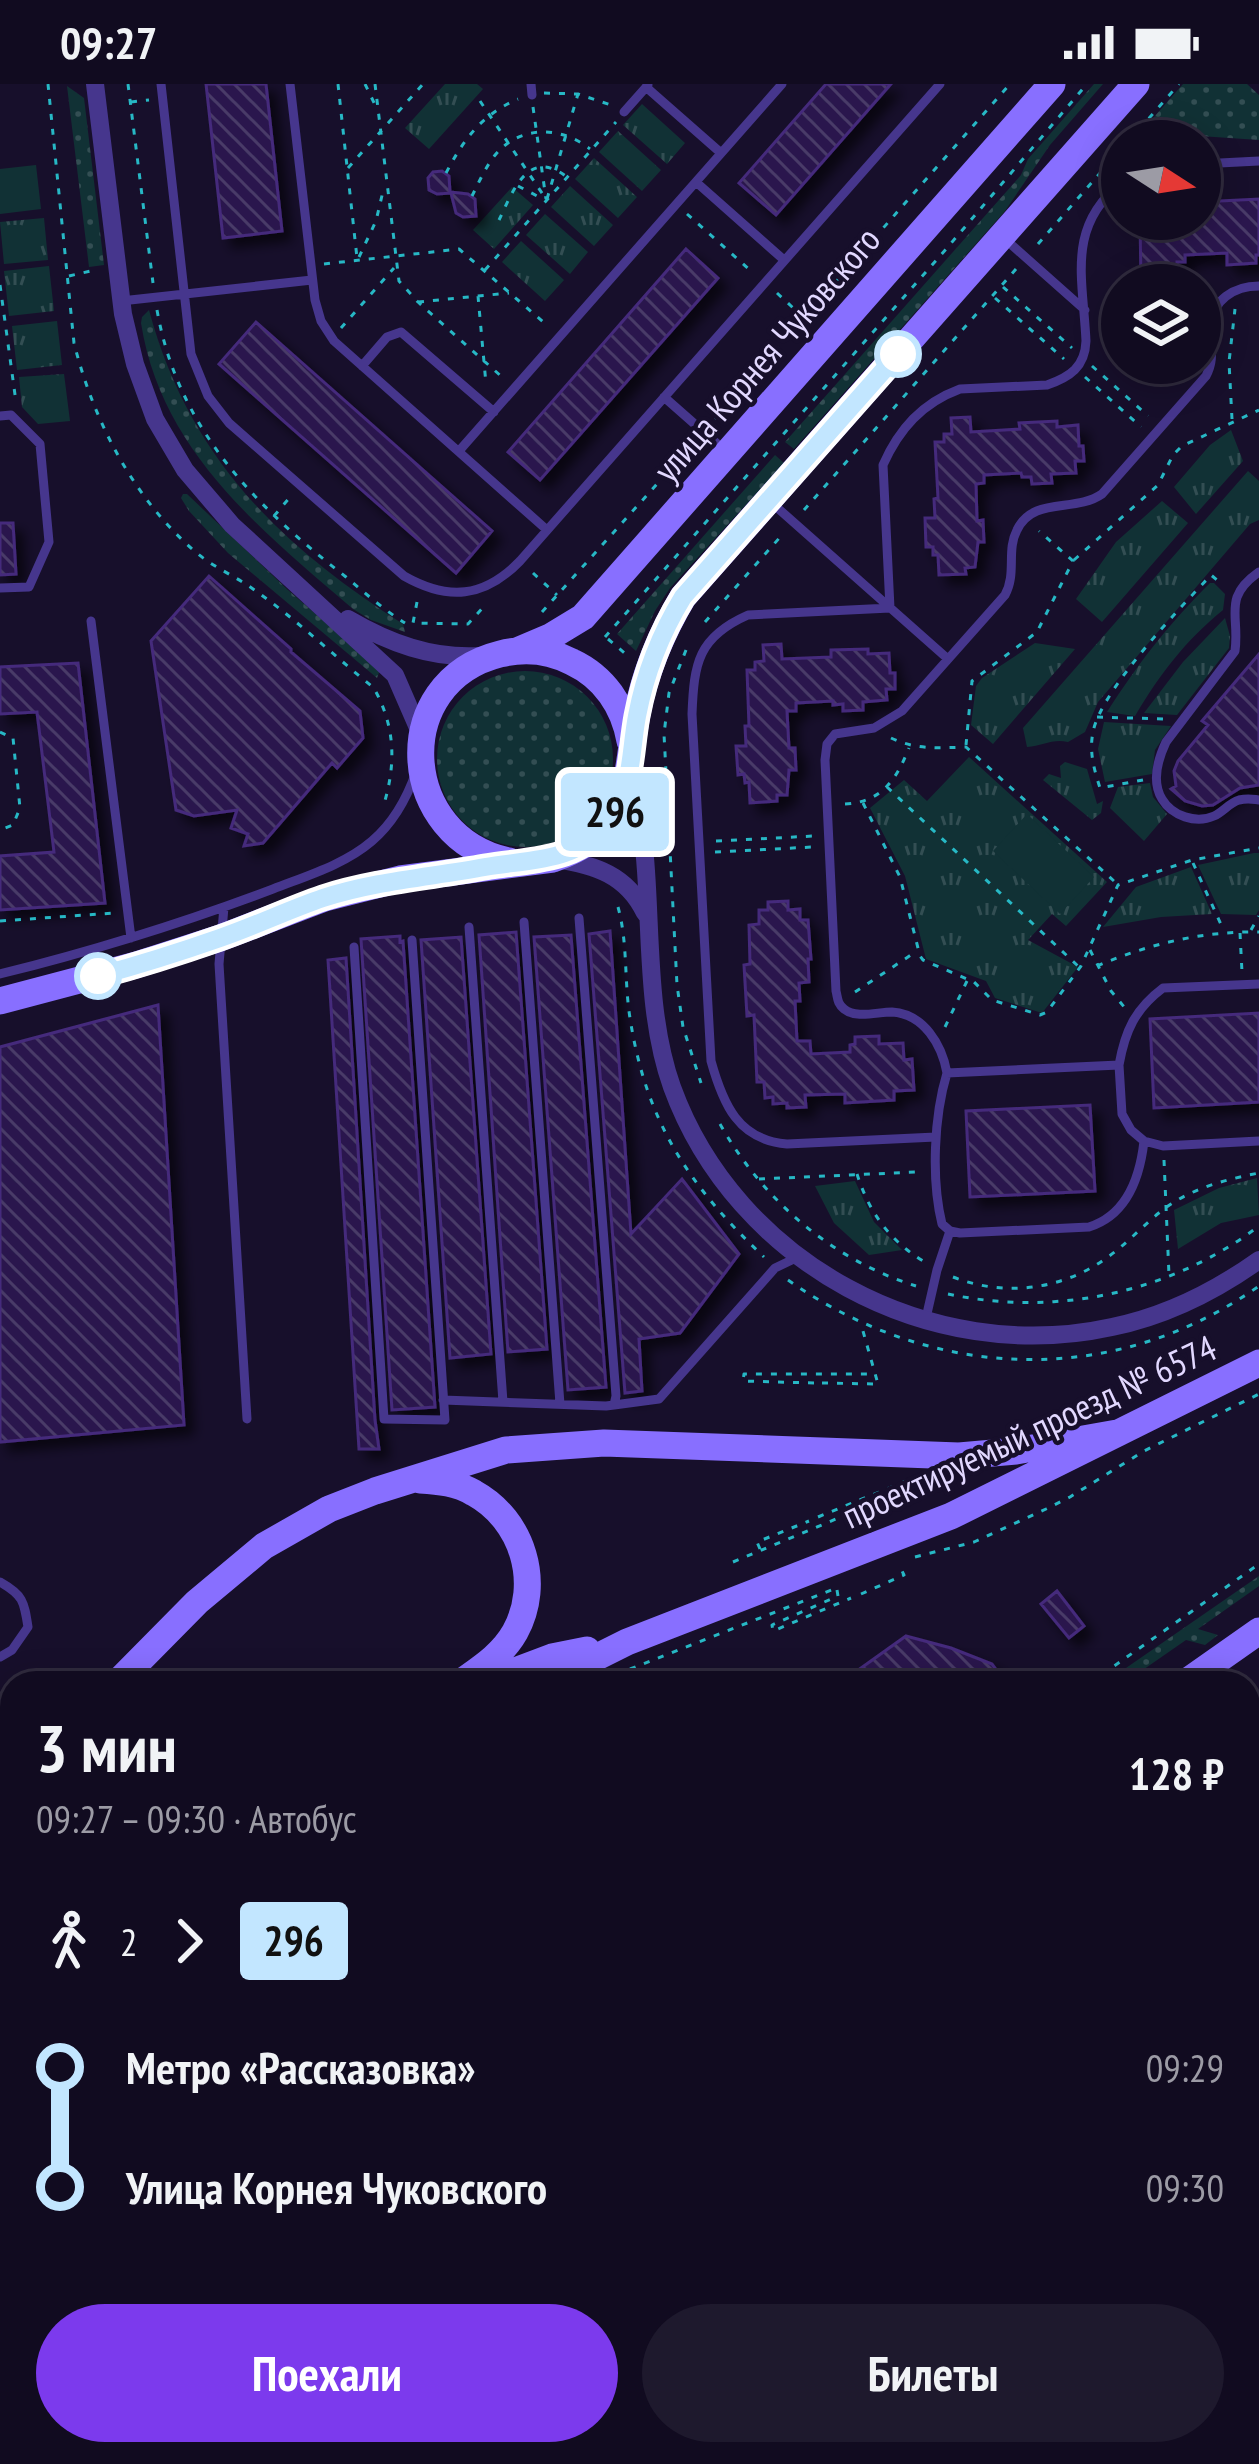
<!DOCTYPE html>
<html lang="ru">
<meta charset="utf-8">
<style>
:root{--surface:#110b20;--page:#1e192d;--text:#f1f3f6;--muted:#9c9ba5;--line:#302b3e;--accent:#7c3aed}
body{margin:0;font-family:"PT Sans Narrow",sans-serif;background:var(--page);color:var(--text);height:100vh;display:flex;flex-direction:column;font-size:45px;white-space:nowrap}
*{box-sizing:border-box;margin:0}
p{font-size:39px;color:var(--muted)}
.icon{flex:none;width:66px;height:66px;fill:none;stroke:currentColor;stroke-width:2;stroke-linecap:round;stroke-linejoin:round}
.map{position:relative;flex:1;overflow:hidden}
.sheet{position:absolute;left:0px;top:1587px;width:1260px;height:795px;display:flex;flex-direction:column;background:var(--surface);border-radius:36px 36px 0 0;box-shadow:0 6px 30px #0003,0 0 0 3px var(--line)}
.sheet>*{flex:none}
.badge{padding:0 24px;border-radius:9px;font-size:42px;line-height:78px}
.needle{width:78px;rotate:102deg}
.buttons{position:absolute;left:1101px;top:36px;display:grid;gap:24px}
.buttons a{display:grid;place-items:center;width:120px;height:120px;border-radius:50%;background:var(--surface);box-shadow:0 6px 30px #0003,0 0 0 3px var(--line);font-size:60px}
.map>.badge{position:absolute;translate:-50% -50%;box-shadow:0 0 0 6px #fff}
.legs{display:flex;align-items:center;gap:18px;height:132px;padding:0 36px;font-size:39px}
.legs p{margin-inline-start:auto}
.summary{display:flex;align-items:center;justify-content:space-between;height:204px;padding:0 36px}
h1{font-size:66px;font-weight:700;line-height:90px}
.action{display:flex;gap:24px;margin-top:auto;padding:24px 36px}
.action a{flex:1;height:138px;border-radius:72px;background:var(--accent);color:#fff;font-size:48px;font-weight:700;line-height:138px;text-align:center}
.action a+a{background:var(--page);color:var(--text)}
ul{padding:0 36px;list-style:none}
li{display:flex;align-items:center;gap:42px;height:120px;font-size:45px}
li i{display:grid;place-items:center;width:18px;height:100%;margin:0 15px;background:currentColor}
li i::after{content:'';width:30px;height:30px;margin:-15px;border:9px solid;border-radius:50%;background:var(--surface)}
li p{margin-inline-start:auto}
li:first-child i{background:linear-gradient(#0000 50%,currentColor 0)}
li:last-child i{background:linear-gradient(currentColor 50%,#0000 0)}
.status{display:flex;justify-content:space-between;align-items:center;height:84px;padding:0 60px;background:var(--surface);direction:ltr}
.status svg{height:33px;fill:currentColor}
.map>svg:first-child{display:block}
.grass{fill:url(#grass-dots)}
.park{fill:url(#park-tufts)}
.pitch{fill:#113135}
.building{fill:url(#building-back-hatch);stroke:#452a7b;stroke-width:3;filter:url(#shadow)}
.lines{fill:none;stroke-linecap:round;stroke-linejoin:round}
.path{stroke:#27b8c5;stroke-width:3;stroke-dasharray:6 9;stroke-linecap:butt}
.lane{stroke:#46368d;stroke-width:9}
.street{stroke:#46368d;stroke-width:18}
.secondary{stroke:#886fff;stroke-width:27}
.line-1-casing{stroke:#fff;stroke-width:27}
.line-1{stroke:#c2e6ff;stroke-width:18}
.stop-1-dot{fill:#fff;stroke:#c2e6ff;stroke-width:6}
.labels{text-anchor:middle;dominant-baseline:central;stroke-width:9;stroke-linejoin:round;paint-order:stroke}
.street-label{font-size:36px;fill:#e2d8ff;stroke:#170f2b}
</style>
<div class="status"><b>09:27</b><svg viewBox="0 0 49 12"><path d="M0 12V9h3v3zM5 12V6h3v6zM10 12V3h3v9zM15 12V0h3v12zM26 1h20v11H26zM47 4h2v5h-2z"/></svg></div>
<div class="map">
<svg width="1259" height="2380" viewBox="0 0 1259 2380">
<defs>
<pattern id="grass-dots" width="8" height="8" patternUnits="userSpaceOnUse" patternTransform="scale(3)"><rect width="8" height="8" fill="#113135"/><path d="M2 2h.1M6 6h.1" fill="none" stroke="#334e53" stroke-width="1.8" stroke-linecap="round"/></pattern>
<pattern id="park-tufts" width="24" height="20" patternUnits="userSpaceOnUse" patternTransform="scale(3)"><rect width="24" height="20" fill="#113135"/><path d="M3 7l-1-3M5 7V3M7 7l1-3M15 17l-1-3M17 17v-4M19 17l1-3" fill="none" stroke="#334e53"/></pattern>
<pattern id="building-back-hatch" width="6" height="6" patternUnits="userSpaceOnUse" patternTransform="scale(3)"><rect width="6" height="6" fill="#2b194d"/><path d="M-1 5l2 2M0 0l6 6M5-1l2 2" fill="none" stroke="#493a68"/></pattern>
<filter id="shadow"><feDropShadow dx="9" dy="9" stdDeviation="6" flood-color="#0009"/></filter>
</defs>
<rect width="100%" height="100%" fill="#170f2b"/>
<path class="grass" d="M1094,0H1103L1050,61L1005,127L794,365L785,358L1021,91L1028,75Z
M1183,0H1247L1259,11V56L1200,52L1133,57Z
M67,2L84,14L104,181L89,183Z
M149,226C188,372 279,461 403,540L405,548L371,536L353,525C261,446 161,367 141,239L142,233Z
M775,371L784,379L670,504L655,527L636,567L617,550Z
M183,410H187L288,506L380,586L377,594L228,469L189,427L181,414Z
M437 675a88 88 0 1 1 176 0a88 88 0 1 1-176 0Z
M1259,1492V1502L1198,1545L1218,1551L1205,1561L1186,1556L1124,1599H1109L1113,1593Z
M1248,1704L1259,1720V2038L1248,2047Z"/>
<path class="park" d="M445,0H477L483,5L429,65L405,44Z
M642,20L685,59L667,80L623,41Z
M618,47L661,86L642,107L599,68Z
M594,74L637,113L618,134L575,95Z
M36,81L41,125L0,130V85Z
M570,102L613,141L594,162L551,123Z
M512,103L533,121L494,165L473,146Z
M545,130L588,168L570,190L526,151Z
M44,134L48,176L4,180L0,138Z
M521,157L564,196L545,217L502,178Z
M49,182L54,227L9,232L4,187Z
M57,237L62,281L17,286L12,242Z
M64,290L70,337L38,340L22,323L19,293Z
M1231,346L1243,377L1196,430L1174,403L1210,361Z
M1248,387L1259,397V436L1250,440L1098,618L1085,648L1068,658C1053,654 1042,662 1027,663L1023,644Z
M1162,417L1188,439L1102,538L1076,515L1116,458Z
M1210,499H1214L1225,510L1223,526C1185,557 1160,590 1135,632L1107,628C1139,578 1168,541 1210,499Z
M1225,534L1230,552L1229,564L1177,631L1144,629L1183,578Z
M1035,559L1075,565L993,660L971,641L976,602L982,594Z
M1104,638L1171,642L1155,666L1152,690L1105,698L1098,665Z
M969,673L1107,798L1066,842L1052,830L1028,856L1078,883L1042,929L995,914L986,897L926,875L905,792L870,724L904,696L927,717Z
M1065,678L1087,685L1097,720L1103,717L1101,729L1092,736L1043,696L1049,690L1061,694L1060,682Z
M1150,699L1153,713L1167,730L1144,757L1110,724L1118,703Z
M1254,769H1259V826L1256,831L1221,830L1198,781Z
M1191,783L1212,830L1161,833L1103,843L1136,803Z
M1257,1094L1259,1131L1221,1139L1178,1165L1174,1126L1219,1104Z
M855,1097L874,1138L902,1166L869,1171L834,1139L815,1102Z"/>
<path class="pitch" d="M1027,730L1094,793L1060,830L993,767Z"/>
<path class="building" d="M206,0H266L282,147L223,154Z
M826,0H891L776,131L739,99Z
M442,87L449,92L450,108L468,110L475,115L476,132L463,133L456,129L451,109L437,110L429,106L428,94L433,88Z
M1259,115V171H1256V179L1227,181V169L1185,171V178H1177L1178,201H1141L1140,135H1200V118Z
M686,165L718,194L540,396L508,368Z
M256,238L492,447L456,489L219,280Z
M970,333L971,348L1020,345L1019,339L1057,337V343L1078,341L1079,362H1083L1084,377H1075L1076,389L1051,390L1052,399L1032,400L1031,393H1022L1021,389L984,391V399L976,400L977,437L983,436L984,458H978L975,483L965,484L966,490L939,491L938,471H933V463H926L925,434H935L934,415L938,414L935,358H944V350H952L951,334Z
M0,439H13L16,490L0,491Z
M209,492L291,565V568L360,627L363,654L337,684L332,679L263,759L244,762L248,750L231,744L237,726L194,732L176,726L151,557Z
M781,560L782,575L831,573V566L868,565V570L889,569L890,589H895V605H886L887,616L863,618V626L843,627V620L833,621V617L796,619V627H787L789,664H795L796,686H789L787,711H777V717L750,719L749,698L745,699L744,690L738,691L736,662H746L745,642H749L747,586H755V578L764,577L763,561Z
M1259,570V701L1240,704L1213,721L1202,722L1185,717L1171,705L1176,702L1174,687L1178,677L1208,641L1202,637Z
M78,579L105,819L0,826V772L54,768L37,628L0,630V583Z
M788,817V826L800,825V836H808L811,875H808L809,898L799,899L800,917H795L797,957H810L811,970L850,968V961L855,960V953L879,952V960L903,959L904,976L912,975L914,1006L894,1007V1016L845,1019V1010L805,1011L806,1023L787,1024V1019L773,1020V1013L765,1014L764,998H757L754,931L747,932L744,881L750,880L749,841L759,840V826H768V818Z
M610,847L631,1150L682,1095L739,1170L680,1249L639,1255L642,1307L625,1309L589,850Z
M516,848L547,1265L508,1268L479,851Z
M571,851L606,1303L568,1306L534,853Z
M400,852V858L403,857L435,1323L392,1326L361,855Z
M461,853L491,1270L450,1274L421,856Z
M346,874L375,1336L379,1365H359L328,876Z
M158,921L184,1341L0,1358V963Z
M1259,929V1018L1154,1024L1150,935Z
M1090,1021L1095,1107L970,1113L966,1027Z
M1057,1507L1084,1542L1069,1554L1041,1520Z
M906,1552L951,1564L992,1580L1006,1599H840Z"/>
<g class="lines">
<path class="path" d="M48,0L74,259C94,339 135,417 198,470C215,484 235,492 253,505C295,534 334,572 374,604
M128,0L153,199
M338,0L357,174
M365,0L377,25
M375,0L399,197L418,218L502,293
M544,9L578,10L611,21
M480,17L546,115
M131,18L149,16
M533,23L546,115
M1129,57L1179,0
M348,84L423,0
M446,89C464,55 481,31 518,15
M518,102L541,114
M472,112C479,98 486,82 496,70C521,41 561,42 590,65
M547,115L578,10
M687,130L751,187
M499,136C513,107 528,63 567,93
M1038,160L1122,64
M359,173L376,137L384,103
M324,180L459,165L549,243
M485,186L616,38
M69,192L95,186
M0,201L16,318
M1003,203L1072,264
M777,209L804,234
M478,212L486,300
M995,214L1064,275
M418,218L509,209
M157,226C178,345 255,422 346,493C365,509 384,526 405,539
M341,244L394,184
M1092,282L1148,332
M1085,293L1141,343
M715,335L1010,0
M1232,335L1229,278L1235,225
M804,426L1016,185
M274,432L291,412
M1074,476L1158,401L1173,371L1182,362L1259,326
M533,489L557,511
M417,518L413,539L468,540L487,519
M542,528L692,361
M705,538L782,451
M605,553L947,164L1087,0
M608,555L628,572
M686,566L669,609L664,650L677,901L683,943L701,999
M376,608C395,644 396,680 384,720
M1097,633L1164,635
M0,648L13,654L20,724L13,741L0,746
M891,654C916,666 939,664 966,663L1115,798
M966,661L972,597L1037,548L1073,477L1039,447
M1143,696L1100,704C1094,685 1089,668 1093,648C1101,606 1180,524 1211,491L1223,501
M887,703L1079,883
M863,719L900,793L920,872L923,876L974,898L992,916L1040,931L1047,928L1081,882L1118,801L1192,776L1259,764
M845,720C882,718 896,696 909,664
M716,757L814,752
M715,768L813,763
M1193,779L1224,847
M618,823C628,859 624,897 630,934C646,1038 689,1102 764,1173
M0,837L114,829
M1251,846L1259,832
M1240,849L1242,888
M1090,866L1111,907L1125,924
M1097,882C1149,860 1202,847 1259,848
M855,908L917,867
M945,943L967,897
M720,1040C763,1116 832,1176 916,1202
M1164,1076L1169,1191
M857,1090C869,1128 889,1156 923,1177
M759,1095L917,1088
M953,1193C1004,1213 1061,1206 1105,1175C1129,1159 1147,1136 1171,1120C1197,1103 1228,1095 1259,1089
M788,1196C932,1297 1113,1305 1259,1202
M948,1210C1055,1233 1171,1209 1259,1142
M814,1299L743,1297L744,1290H875
M822,1299L878,1300L861,1240
M818,1433L911,1395
M760,1465L757,1458L809,1437
M915,1473L974,1458L1046,1425L1070,1413L1144,1367L1259,1310
M733,1478L927,1397
M837,1506L838,1512L772,1541L773,1547L851,1514
M861,1510L904,1491L899,1481
M630,1585L834,1505
M1090,1599L1259,1480
M1248,1618L1259,1610
M1248,2047L1259,2039
M878,2370L885,2380
M1039,2370L1046,2380"/>
<path class="lane" d="M161,0L191,270L208,312L229,339L404,492C448,517 484,514 520,477L940,0
M290,0L315,216L321,237L334,257L547,446
M531,0L532,11
M646,3L721,69
M624,28L648,1
M1200,80L1259,77
M696,98L784,176
M1006,156L1085,226
M121,217L312,196
M362,282L387,253L401,248L494,328
M664,313L723,365
M0,332L11,331L40,360L49,458L29,503L0,504
M459,367L782,0
M773,420L948,575
M1259,488C1222,514 1240,531 1235,567L1166,658C1158,675 1151,697 1162,715C1172,732 1196,740 1214,732C1223,728 1229,719 1239,716C1248,714 1251,715 1259,716
M890,524L748,531C698,553 694,579 692,630L711,977C723,1020 738,1056 787,1060L936,1053
M890,524L883,381C899,345 922,319 960,305L1047,301C1070,293 1085,283 1086,257C1083,193 1066,143 1122,98
M91,537L131,854
M224,823L219,880L247,1335
M524,838L560,1320
M469,843L503,1318
M354,863L384,1335L445,1336L412,856
M0,890C93,867 183,839 273,805C306,792 344,781 372,757C393,739 407,714 416,688
M1119,981C1125,947 1135,925 1163,904L1259,900
M947,989C942,961 924,930 892,928C877,928 856,935 844,925C837,919 838,915 836,907L825,676L827,660L835,650L874,644L902,627L1005,511C1017,489 1006,467 1017,446C1033,412 1075,429 1102,410L1206,292C1216,274 1209,262 1210,243C1212,216 1234,202 1259,202
M1144,1057C1140,1093 1127,1131 1089,1143L960,1149L950,1147L942,1140C931,1095 934,1032 947,989L1119,981L1122,1030L1131,1046L1144,1057L1163,1062L1259,1057
M926,1234L937,1186L950,1147
M443,1316L606,1322L614,1321L616,1312L579,834
M614,1321L659,1315L775,1184L798,1173
M0,1498C23,1511 24,1517 28,1543L12,1566L0,1573
M1248,1689L1259,1704
M0,2011L12,2001
M12,2086C0,2102 1,2126 12,2143
M176,2380L190,2370
M273,2380L287,2370
M649,2380L664,2370"/>
<path class="street" d="M95,0L123,230L135,280L155,335L185,386L232,441L395,591L422,653
M348,535C389,559 432,575 480,572
M631,689C638,721 644,754 646,787C651,858 648,936 672,1003C736,1179 930,1283 1112,1243C1166,1232 1214,1208 1259,1176
M556,775C595,781 627,791 645,829"/>
<path class="secondary" d="M517,567L550,553L583,533L1052,0
M509,777C398,754 388,598 500,570C524,564 549,566 572,578C604,593 624,622 630,657
M0,917L136,881L220,854L325,814L400,795L553,775C639,746 623,687 640,616C649,579 664,545 683,513L1136,0
M420,1396C439,1397 457,1399 474,1409C523,1436 542,1499 515,1548C502,1571 481,1584 460,1599
M117,1599L197,1518L264,1462L329,1425L375,1407L506,1366L604,1359L959,1372L1016,1367L1117,1349
M484,1599L552,1573L587,1566
M545,1599L627,1558L951,1432L1259,1279
M1185,1599L1259,1547
M0,1694L12,1687
M0,1792L12,1787
M0,1826L12,1820
M960,2370L967,2380
M51,2380L76,2370"/>
</g>
<g class="lines">
<defs>
<path id="line-1" d="M98,892C139,881 180,868 220,854C255,842 288,826 323,814C375,797 431,793 485,783C531,775 577,779 609,737C633,705 630,669 637,632C645,590 661,549 683,513L898,270"/>
</defs>
<use href="#line-1" class="line-1-casing"/>
<use href="#line-1" class="line-1"/>
</g>
<g class="stop-1-dot">
<circle cx="898" cy="270" r="21"/>
<circle cx="98" cy="892" r="21"/>
</g>
<g class="labels">
<g class="street-label">
<text transform="translate(766 270) rotate(-49)">улица Корнея Чуковского</text>
<text transform="translate(1029 1347) rotate(-25)">проектируемый проезд № 6574</text>
</g>
</g>
</svg>
<div class="buttons">
<a><svg class="needle" viewBox="-14 -14 28 28"><path d="M0-13l5 13h-10z" fill="#e53935"/><path d="M0 13l5-13h-10z" fill="#9c9ba5"/></svg></a>
<a><svg class="icon" aria-label="layers" viewBox="0 0 24 24"><path d="M12 4l9 5-9 5-9-5zM3 14l9 5 9-5"/></svg></a>
</div>
<b class="badge" style="left:615px;top:728px;background:#c2e6ff;color:#111">296</b>
<section class="sheet">
<div class="summary"><div><h1>3 мин</h1><p>09:27 – 09:30 · Автобус</p></div><b>128 ₽</b></div>
<div class="legs"><svg class="icon" aria-label="walk" viewBox="0 0 24 24"><circle cx="13" cy="4" r="2"/><path d="M13 8l-2 6 4 7M11 14l-3 7M7 12l3-4h3l4 4"/></svg>2<svg class="icon" aria-label="forward" viewBox="0 0 24 24"><path d="M9 5l7 7-7 7"/></svg><b class="badge" style="background:#c2e6ff;color:#111">296</b></div>
<ul>
<li><i style="color:#c2e6ff"></i><b>Метро «Рассказовка»</b><p>09:29</p></li>
<li><i style="color:#c2e6ff"></i><b>Улица Корнея Чуковского</b><p>09:30</p></li>
</ul>
<div class="action"><a>Поехали</a><a>Билеты</a></div>
</section>
</div>
